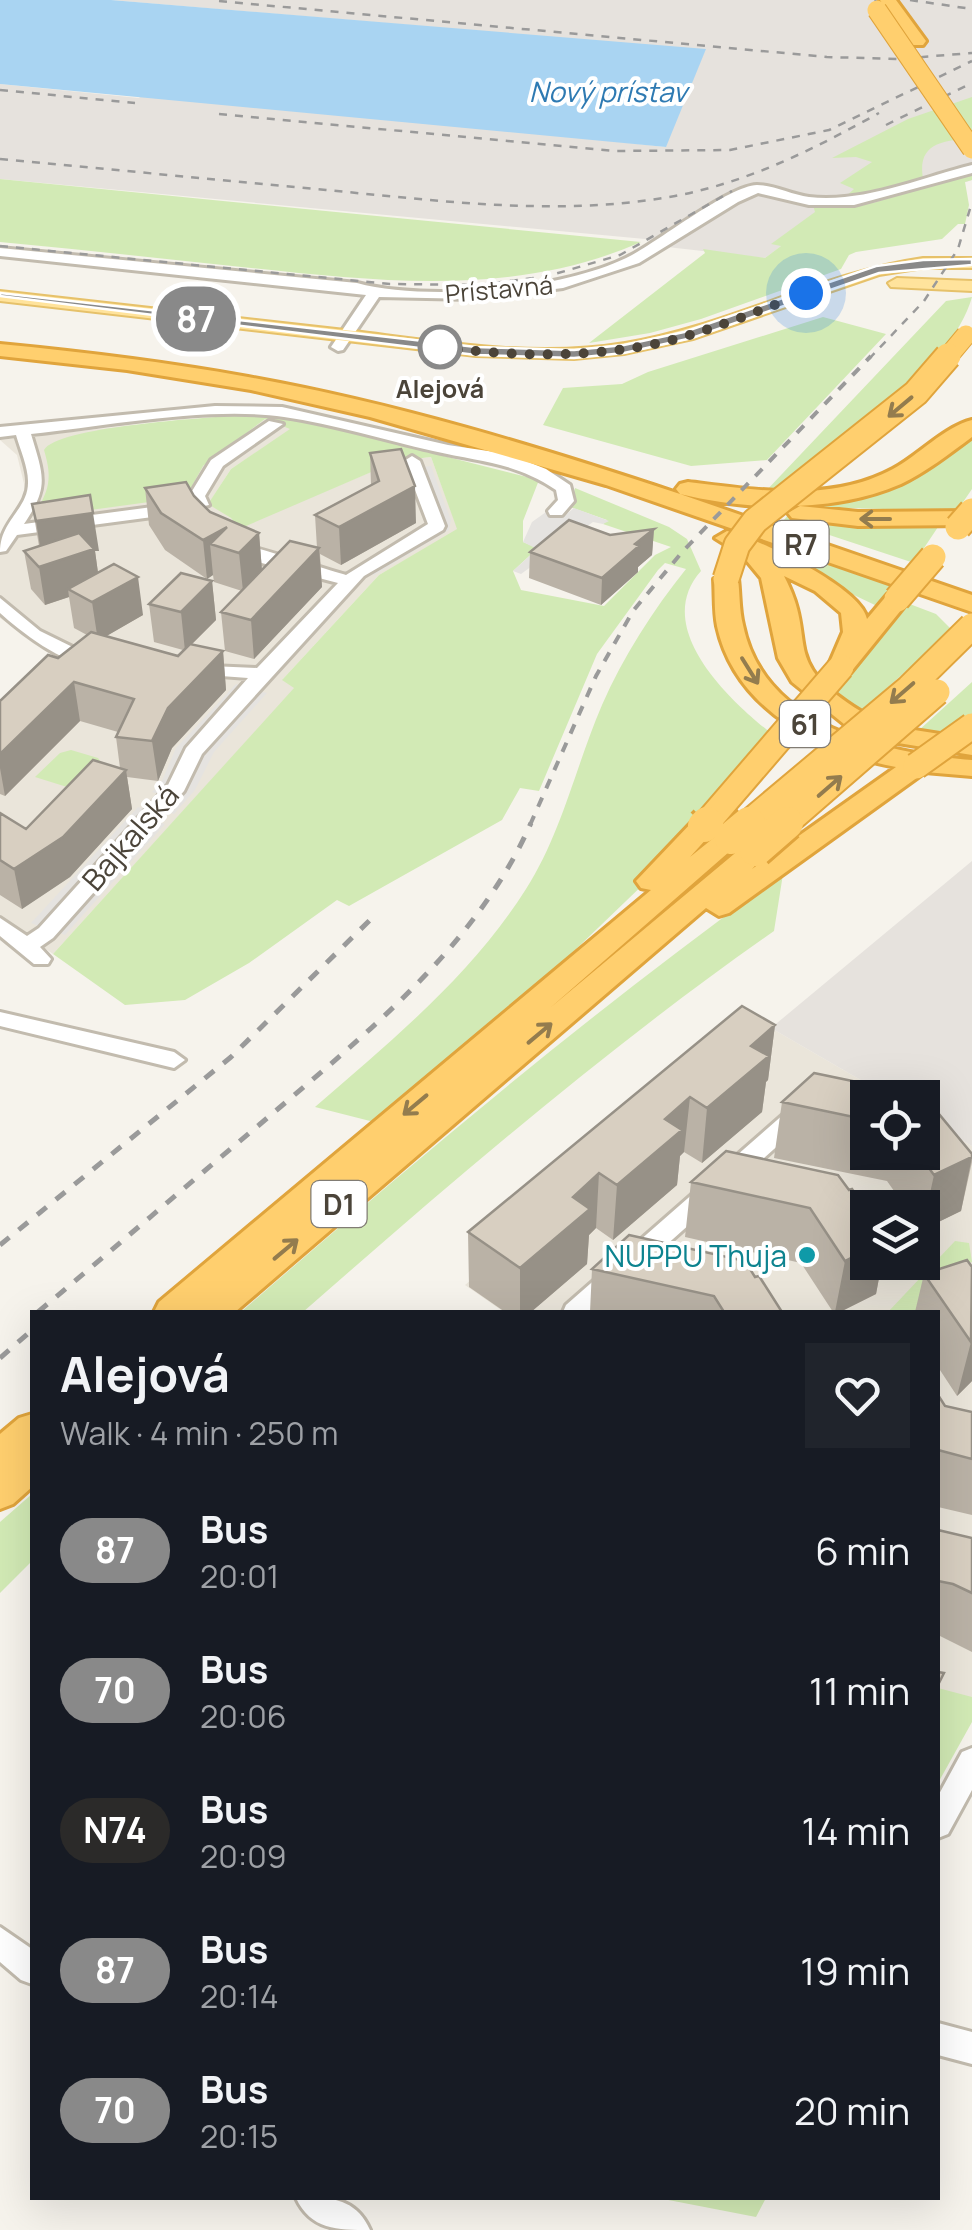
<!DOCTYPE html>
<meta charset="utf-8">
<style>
:root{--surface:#171b24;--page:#20242c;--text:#f1f3f6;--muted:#9ea1a6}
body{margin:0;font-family:Manrope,sans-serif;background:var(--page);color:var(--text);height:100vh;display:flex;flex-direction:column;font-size:38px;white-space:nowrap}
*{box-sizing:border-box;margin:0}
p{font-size:32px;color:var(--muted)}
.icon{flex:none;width:55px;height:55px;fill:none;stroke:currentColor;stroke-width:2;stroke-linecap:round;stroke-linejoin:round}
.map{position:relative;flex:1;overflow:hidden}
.panel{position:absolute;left:30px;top:1310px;width:910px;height:890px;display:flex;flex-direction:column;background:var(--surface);border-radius:0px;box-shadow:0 10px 40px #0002}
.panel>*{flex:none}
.badge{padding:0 20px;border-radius:32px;font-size:35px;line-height:65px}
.controls{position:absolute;left:850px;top:1080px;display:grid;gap:20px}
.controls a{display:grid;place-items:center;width:90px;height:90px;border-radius:0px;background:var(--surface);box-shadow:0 10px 40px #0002;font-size:50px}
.you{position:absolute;width:50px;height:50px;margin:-25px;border:8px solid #fff;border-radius:50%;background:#1a73e8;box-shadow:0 0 0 15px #1a73e833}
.map>.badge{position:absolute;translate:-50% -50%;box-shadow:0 0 0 5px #fff}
.round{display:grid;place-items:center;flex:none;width:105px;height:105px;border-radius:0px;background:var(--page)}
.overview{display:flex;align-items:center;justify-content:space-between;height:170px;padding:0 30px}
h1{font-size:48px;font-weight:700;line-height:75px}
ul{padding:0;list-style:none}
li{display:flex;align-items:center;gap:30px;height:140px;padding:0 30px}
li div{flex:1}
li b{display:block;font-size:38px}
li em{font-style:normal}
li .badge{min-width:110px;font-weight:700;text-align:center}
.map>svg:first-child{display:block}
.residential{fill:#eae5da;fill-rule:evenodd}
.industrial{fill:#e6e2dd}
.green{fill:#d2eab5}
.parking{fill:#e5e3e0}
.water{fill:#a9d4f2}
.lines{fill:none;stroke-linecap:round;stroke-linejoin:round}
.minor-casing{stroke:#c2bbae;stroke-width:6}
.major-casing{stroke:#e6c16a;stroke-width:4}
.highway-casing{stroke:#e0a43c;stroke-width:6}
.minor{fill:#fff;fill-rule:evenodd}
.major{fill:#ffe39c;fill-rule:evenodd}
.highway{fill:#ffcf6e;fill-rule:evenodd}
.rail-far2{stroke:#9a9a9a;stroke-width:2.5;stroke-dasharray:8 8;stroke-linecap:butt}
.rail-far1{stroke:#9a9a9a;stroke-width:4;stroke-dasharray:10 10;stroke-linecap:butt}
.rail{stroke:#9a9a9a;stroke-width:5;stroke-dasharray:12 12;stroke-linecap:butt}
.highway-bridge-far2-casing{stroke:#e0a43c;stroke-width:21;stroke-linecap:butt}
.highway-bridge-far1-casing{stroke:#e0a43c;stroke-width:29;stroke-linecap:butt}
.highway-bridge-casing{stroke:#e0a43c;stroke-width:38;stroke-linecap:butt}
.highway-bridge-far2{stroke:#ffcf6e;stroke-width:19}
.highway-bridge-far1{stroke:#ffcf6e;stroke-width:25}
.highway-bridge{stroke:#ffcf6e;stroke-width:32}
.wall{fill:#bab2a6;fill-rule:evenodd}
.shaded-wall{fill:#979187}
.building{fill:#d8cfc1;stroke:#979187;stroke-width:2.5}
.oneway{stroke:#937c4e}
.line{fill:#898989;stroke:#fff;stroke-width:2.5}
.walk{stroke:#4b4439;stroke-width:10;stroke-dasharray:0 18}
.stop-dot{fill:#fff;stroke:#898989;stroke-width:5}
.culture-dot{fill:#0f9aa8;stroke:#fff;stroke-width:4}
.labels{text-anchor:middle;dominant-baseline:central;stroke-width:8;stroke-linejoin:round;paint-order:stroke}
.far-street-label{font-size:25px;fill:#4b4439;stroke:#fff}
.far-stop-label{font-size:25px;font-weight:bold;fill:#4b4439;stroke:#fff}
.far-water-label{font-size:28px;font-style:italic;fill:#2e7ab2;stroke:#fff}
.shield{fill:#fff;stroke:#817c74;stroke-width:2.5}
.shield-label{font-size:28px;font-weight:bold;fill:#4b4439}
.street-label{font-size:30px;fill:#4b4439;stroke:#fff}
.culture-label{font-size:30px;fill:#0d838f;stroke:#fff;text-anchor:end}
</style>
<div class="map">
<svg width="972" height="2230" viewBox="0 0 972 2230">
<rect width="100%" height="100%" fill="#f6f3ec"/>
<path class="residential" d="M265,419L292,429L231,469L209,503L231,518L238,528L397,461L431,457L458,530L379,575L283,679L295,688L53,954L0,917V719L56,658L0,618V534L26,492L17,455L0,440L134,425L162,460L203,466Z
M771,1028L890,1097L868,1098V1152H922L923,1117L972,1146V1706L938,1767V1312H504L465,1285ZM868,1208H922V1262H868Z"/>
<path class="industrial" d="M111,0H972V180L853,219L827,212L765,258L667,247L645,239L0,179V84L139,98L147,89L665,147L705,50Z
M972,861V1146L923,1117L922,1098L890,1097L771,1028Z"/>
<path class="green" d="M972,97V138C942,141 917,143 923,179L865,197L843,199L854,189L840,183L872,162L856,157L832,158L908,119Z
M972,172V180L965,182L969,205L965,224H958L942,239L856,252L849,255L841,269L701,319L650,333L589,343L705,253L703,249L765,258L781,246L771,244L815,212L813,205L873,203Z
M0,179L641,242C516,297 383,282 251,268C167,259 84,250 0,242Z
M972,297C951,372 834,446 774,493H764L946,301Z
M823,317L886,334L767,460L691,466L543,425L563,388L622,384L648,372Z
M274,413L539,480L523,521V542L538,548L513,571L521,590L604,606L655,555L671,547L603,524L607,520L570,507L575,488L669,527L687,539L701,571C651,627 729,700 771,733L652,876L546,978L374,1122L315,1107C392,1040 471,976 526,889C562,833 576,765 602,705C623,657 653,610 686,569L665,563L658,570L597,654L539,791L520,788L502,820L349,906L337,900L249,963L185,1000L125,1005L53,954L294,688L282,680L379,575L457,529L431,457L397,461L239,529L231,518L208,504L231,469L290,429L265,419L203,466L186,497L39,517L36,512C50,488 52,477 44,450C59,424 237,416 274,413Z
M972,436V489L957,511L809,507L883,492Z
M788,515L889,526L940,524L914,563L784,520Z
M758,537L896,583L877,606L753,547Z
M907,603L936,614L952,630L859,713L828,693Z
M972,682V715L943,736L918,731Z
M71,750L98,758L102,764L83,792L35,777L60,753Z
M783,874L774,931C608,1047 455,1179 303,1312H241C416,1160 594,1009 783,874Z
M955,1241L969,1243L972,1262L958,1267L938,1312H888Z
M32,1494V1561L0,1593V1522Z
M938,1688L972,1697V1722L938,1783Z
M658,2198H766L756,2217Z"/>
<path class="parking" d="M431,466L451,520L449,530L374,575L366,572L436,532L422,467Z
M574,508L609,521L603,524L593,522L521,574L513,571L537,549L523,542L532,522L546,512L562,518Z
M236,684L245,687L162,795L152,792L161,783L176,748Z
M258,691L267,693L214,752L195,790L174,814L164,811L205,750Z
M138,807L148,810L41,927L31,923Z
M156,821L165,824L65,935L55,931Z"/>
<path class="water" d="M0,0H111L706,49L666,147L0,84Z"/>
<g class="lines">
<defs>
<path id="minor" d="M972,165V173L854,205H809L758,193L738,202L639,263L563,288L474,299L379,297L343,350L338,351L331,347L366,295L0,256V248L357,283C427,302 567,290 632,255C660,240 729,186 757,185C774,185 792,195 809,197C864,203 920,178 972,165Z
M215,406L282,407L448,445L508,454L546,469L570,485L574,501L562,515H550L548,511L558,500L556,490C514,462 481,462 433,451C384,440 334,424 284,417C209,406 108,426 31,434C43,475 50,486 24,524L175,504L183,509L175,514L17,535L6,551L0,552C0,520 29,509 28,481C28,467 20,449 16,435L0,437V427Z
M269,421L283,424L223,466L205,496L209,505L195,508L189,496L211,460Z
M412,456L420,461L445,526L443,530L364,576L202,754L184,791L53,938L40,947L51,959L48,964H34L0,936V918L27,936L39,928L168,785L186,748L248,678L194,674L188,673V665L257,668L338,583L250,560L231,551V543C243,542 327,570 346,575L428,524L404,461Z
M0,598L40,631L101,661L98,665C68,669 21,632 0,613Z
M0,1012L174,1052L185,1060L174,1068L0,1026Z
M801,1104L809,1106L812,1112L809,1118L591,1312H563L566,1305L793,1106Z
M972,1748V1790L948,1834L938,1838V1796L962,1752Z
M0,1927L32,1949V1984L21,1980L0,1962Z
M938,2023L972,2032V2064L938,2055Z
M296,2198C327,2196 356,2197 370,2230C337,2230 311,2230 296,2198Z"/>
<path id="major" d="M923,258H972V268H923L879,275L693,339L624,354L574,359L476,356L0,301V291C118,304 236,318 354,331C442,342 536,358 625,343C728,326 820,273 923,258Z
M897,278L972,281V291L891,287L888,283Z"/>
<path id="highway" d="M880,0H896L926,41L923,45H911Z
M0,344C83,352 166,362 248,377C394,403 539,447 680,494L676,489L680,484L688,482C756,490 830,503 893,469C919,455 944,427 972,420V437C949,454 926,472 901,484C834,513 749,511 680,494L972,595V612L606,485L370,417L251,390L127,370L0,356Z
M800,506L858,512L972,511V525L858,526L792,518L788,513Z
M727,531C757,538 862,588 867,619L888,594H906L910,599L906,604L850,673L841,675L828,667L843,632L841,613L815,591L784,576C820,644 776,659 862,712L866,718L862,724H844L792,682L778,658L761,578L742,555L715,538Z
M726,572L738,579C740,594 739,610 743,625C764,727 884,753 972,760V776L925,772L729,913L719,916L706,908L235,1312H154L159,1302L651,890L641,888L636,881L694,820H714L718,826L690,857L721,832H741L745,838L550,1008L746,844H766L770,850L752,869L896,767C820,753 735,709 717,626C714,611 715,594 714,579Z
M908,729L972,739V755L898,743L894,737Z
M32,1414V1487L13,1504L0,1509V1434L19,1418Z"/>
</defs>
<use href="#minor" class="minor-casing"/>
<use href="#major" class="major-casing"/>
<use href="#highway" class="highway-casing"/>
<use href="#minor" class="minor"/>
<use href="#major" class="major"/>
<use href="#highway" class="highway"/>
<path class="rail-far2" d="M875,0L961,127L972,155
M910,0L972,9
M219,1L827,57L897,59L972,53
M0,90L135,103
M219,114L615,151L730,150L829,130L972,61
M886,125L972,83
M0,159C109,169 217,180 326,190C442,201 560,217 675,196C749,182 814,149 879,113
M0,246L390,284L479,285L548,276L620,255L732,191
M869,359L924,301L958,249L972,202"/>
<path class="rail-far1" d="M530,825L596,676L633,611L683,551L871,356"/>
<path class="rail" d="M0,1245L231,1057L374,916
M38,1312C112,1250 185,1187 259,1125C361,1038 476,948 531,823
M0,1358L32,1330"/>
<defs>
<path id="highway-bridge-far2" d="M877,10L972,149
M946,359L966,335"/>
<path id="highway-bridge-far1" d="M958,527L972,511
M726,579L737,545L755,521L916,393L948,356
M897,599L933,557
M916,766L972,726
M705,825L841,667
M746,825L909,688L972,626
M784,825L937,692"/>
<path id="highway-bridge" d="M704,826L707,823
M731,838L749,823
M756,850L787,823"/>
</defs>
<use href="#highway-bridge-far2" class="highway-bridge-far2-casing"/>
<use href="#highway-bridge-far1" class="highway-bridge-far1-casing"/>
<use href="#highway-bridge" class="highway-bridge-casing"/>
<use href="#highway-bridge-far2" class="highway-bridge-far2"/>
<use href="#highway-bridge-far1" class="highway-bridge-far1"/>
<use href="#highway-bridge" class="highway-bridge"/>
</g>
<path class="wall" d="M370,453L416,523L341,565L320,554L322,587L254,659L225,651L221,612L242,591L214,582L213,575L207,579L165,550L149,525L145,488L194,496L210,512L259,533L262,570L317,548L315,515L371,485Z
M32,504L99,551H95L98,573L143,615L106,636L178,656L183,650L154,642L149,604L212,581L216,620L192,644L223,651L226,690L172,748L158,781L127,777L132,809L70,877L22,909L0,895V813L26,829L120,768L116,737L118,732L80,721L5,796L0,794V701L87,635L74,628L69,597L45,605L31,589L24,551L39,546Z
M654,529L652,555L638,567V572L601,605L529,578L530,552L610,535Z
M775,1025L768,1080L766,1082L762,1112L702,1163L684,1152L680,1156L677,1185L613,1240L596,1228L589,1235L587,1264L531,1312H505L469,1287L468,1232Z
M814,1073L924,1096L972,1154V1162L961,1211L922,1230V1208H906L887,1181L774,1158L782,1102ZM868,1098H922V1152H868Z
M838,1175L868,1262H882L876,1294L840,1312H833L801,1263L685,1237L691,1182Z
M972,1267V1381L957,1396L938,1367V1312H915L924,1274Z
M592,1269L755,1277L782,1312H590Z
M938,1395L945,1406L972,1412V1515L938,1507Z
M938,1530L972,1593V1652L938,1635Z"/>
<path class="shaded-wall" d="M415,486L416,523L341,565L339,527Z
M93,513L99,551H95L100,587L68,589L69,597L45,605L39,567L42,559L36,521Z
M227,527L210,544L213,575L207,579L203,540Z
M654,529L652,555L638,567V572L601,605L602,578L635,544Z
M259,533L262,571L243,591L239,553Z
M319,548L322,587L254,659L251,620Z
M138,577L143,615L98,641L92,602Z
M212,581L216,620L185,651L181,612Z
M223,651L226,690L172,748L158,781L152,741L168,708Z
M74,682L80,721L5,796L0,768V754Z
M126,770L132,809L70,877L22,909L14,869Z
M775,1025L768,1080L766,1082L762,1112L702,1163L707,1108L751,1046Z
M690,1097L684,1152L680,1156L677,1185L613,1240L617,1185L665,1119Z
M972,1157L961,1211L922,1230L934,1175Z
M599,1173L596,1228L589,1235L587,1264L531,1312H520V1268L573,1197Z
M868,1249V1262H882L876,1294L840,1312H835L845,1261Z
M972,1341V1381L957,1396L971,1342Z"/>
<path class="building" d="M401,449L415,486L339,527L315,515L379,481L370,453Z
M186,482L194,496L210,512L259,533L239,553L210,544L227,527L203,540L161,513L145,488Z
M90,495L93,513L36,521L32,504Z
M569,520L610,535L654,529L635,544L639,546L602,578L530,552Z
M79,533L94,549L39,567L24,551Z
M290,541L319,548L251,620L221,612Z
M114,564L138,577L92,602L68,589Z
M181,573L212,581L181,612L149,604Z
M91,632L178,656L190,644L223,651L168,708L152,741L116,737L134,699L74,682L0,754V701L48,655L58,658Z
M93,760L126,770L63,837L14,869L0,860V813L26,829Z
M742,1006L775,1025L751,1046L769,1056L707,1108L690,1097L665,1119L682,1130L617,1185L599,1173L573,1197L590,1209L520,1268L468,1232Z
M814,1073L924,1096L972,1154V1157L934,1175L917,1152H922V1098H868V1120L782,1102Z
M726,1151L838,1175L849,1190L852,1189L868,1212V1249L845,1261L810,1208L691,1182Z
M629,1235L745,1261L755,1277L759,1276L782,1312H724L714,1296L592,1269Z
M967,1260L972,1267L971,1342L924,1274Z
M938,1395L945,1406L972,1412V1459L938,1450Z
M938,1530L972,1538V1593L953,1584L938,1581Z
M938,1672L944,1673L938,1685Z"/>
<defs><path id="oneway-shaft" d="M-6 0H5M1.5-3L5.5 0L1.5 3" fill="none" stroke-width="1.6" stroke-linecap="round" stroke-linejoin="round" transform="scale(2.5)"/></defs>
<g class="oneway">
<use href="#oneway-shaft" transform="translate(900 407) rotate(140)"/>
<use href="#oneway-shaft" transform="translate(875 519) rotate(-180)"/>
<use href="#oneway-shaft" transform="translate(750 671) rotate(58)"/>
<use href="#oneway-shaft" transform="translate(902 693) rotate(139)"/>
<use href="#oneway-shaft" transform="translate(830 786) rotate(-41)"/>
<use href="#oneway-shaft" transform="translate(540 1033) rotate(-40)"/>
<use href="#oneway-shaft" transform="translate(415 1105) rotate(140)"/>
<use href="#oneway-shaft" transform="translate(286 1249) rotate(-40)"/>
</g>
<path class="line" d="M972,259V265L879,273L692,338L624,353L574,358L476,355L0,296V293L476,347L574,350L624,345L684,332L876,266L923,260Z"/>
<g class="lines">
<path class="walk" d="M440,347C518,357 599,359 676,339C720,327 763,309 806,293"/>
</g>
<circle class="stop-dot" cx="440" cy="347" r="20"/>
<circle class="culture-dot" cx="807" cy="1255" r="10"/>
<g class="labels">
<g class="far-street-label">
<text transform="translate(499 289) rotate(-5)">Prístavná</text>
</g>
<g class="far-stop-label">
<text x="440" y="388">Alejová</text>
</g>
<g class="far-water-label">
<text x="608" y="91">Nový prístav</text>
</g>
<g class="shield">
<rect x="773.5" y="521" width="55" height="46" rx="8"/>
<rect x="780" y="701" width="50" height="46" rx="8"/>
<rect x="311.5" y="1181" width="55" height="46" rx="8"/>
</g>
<g class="shield-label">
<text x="801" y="544">R7</text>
<text x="805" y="724">61</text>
<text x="339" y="1204">D1</text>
</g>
<g class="street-label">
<text transform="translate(130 837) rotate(-49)">Bajkalská</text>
</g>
<g class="culture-label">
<text x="787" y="1255">NUPPU Thuja</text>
</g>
</g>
</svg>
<div class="controls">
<a><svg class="icon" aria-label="locate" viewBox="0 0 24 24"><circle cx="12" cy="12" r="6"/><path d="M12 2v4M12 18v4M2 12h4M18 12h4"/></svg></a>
<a><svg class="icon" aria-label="layers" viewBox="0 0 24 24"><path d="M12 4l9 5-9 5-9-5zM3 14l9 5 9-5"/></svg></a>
</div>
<div class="you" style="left:806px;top:293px"></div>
<b class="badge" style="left:196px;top:319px;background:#898989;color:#fff">87</b>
<section class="panel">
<div class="overview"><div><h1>Alejová</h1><p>Walk · 4 min · 250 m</p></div><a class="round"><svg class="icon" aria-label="heart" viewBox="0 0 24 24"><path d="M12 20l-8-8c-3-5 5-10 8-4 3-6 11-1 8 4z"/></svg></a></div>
<ul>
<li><span class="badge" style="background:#898989;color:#fff">87</span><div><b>Bus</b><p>20:01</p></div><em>6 min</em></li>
<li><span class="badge" style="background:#898989;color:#fff">70</span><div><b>Bus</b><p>20:06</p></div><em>11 min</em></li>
<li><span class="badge" style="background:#2b2a29;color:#fff">N74</span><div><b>Bus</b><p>20:09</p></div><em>14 min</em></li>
<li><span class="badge" style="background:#898989;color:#fff">87</span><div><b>Bus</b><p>20:14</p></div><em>19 min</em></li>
<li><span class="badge" style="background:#898989;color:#fff">70</span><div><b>Bus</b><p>20:15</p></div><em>20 min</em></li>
</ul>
</section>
</div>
